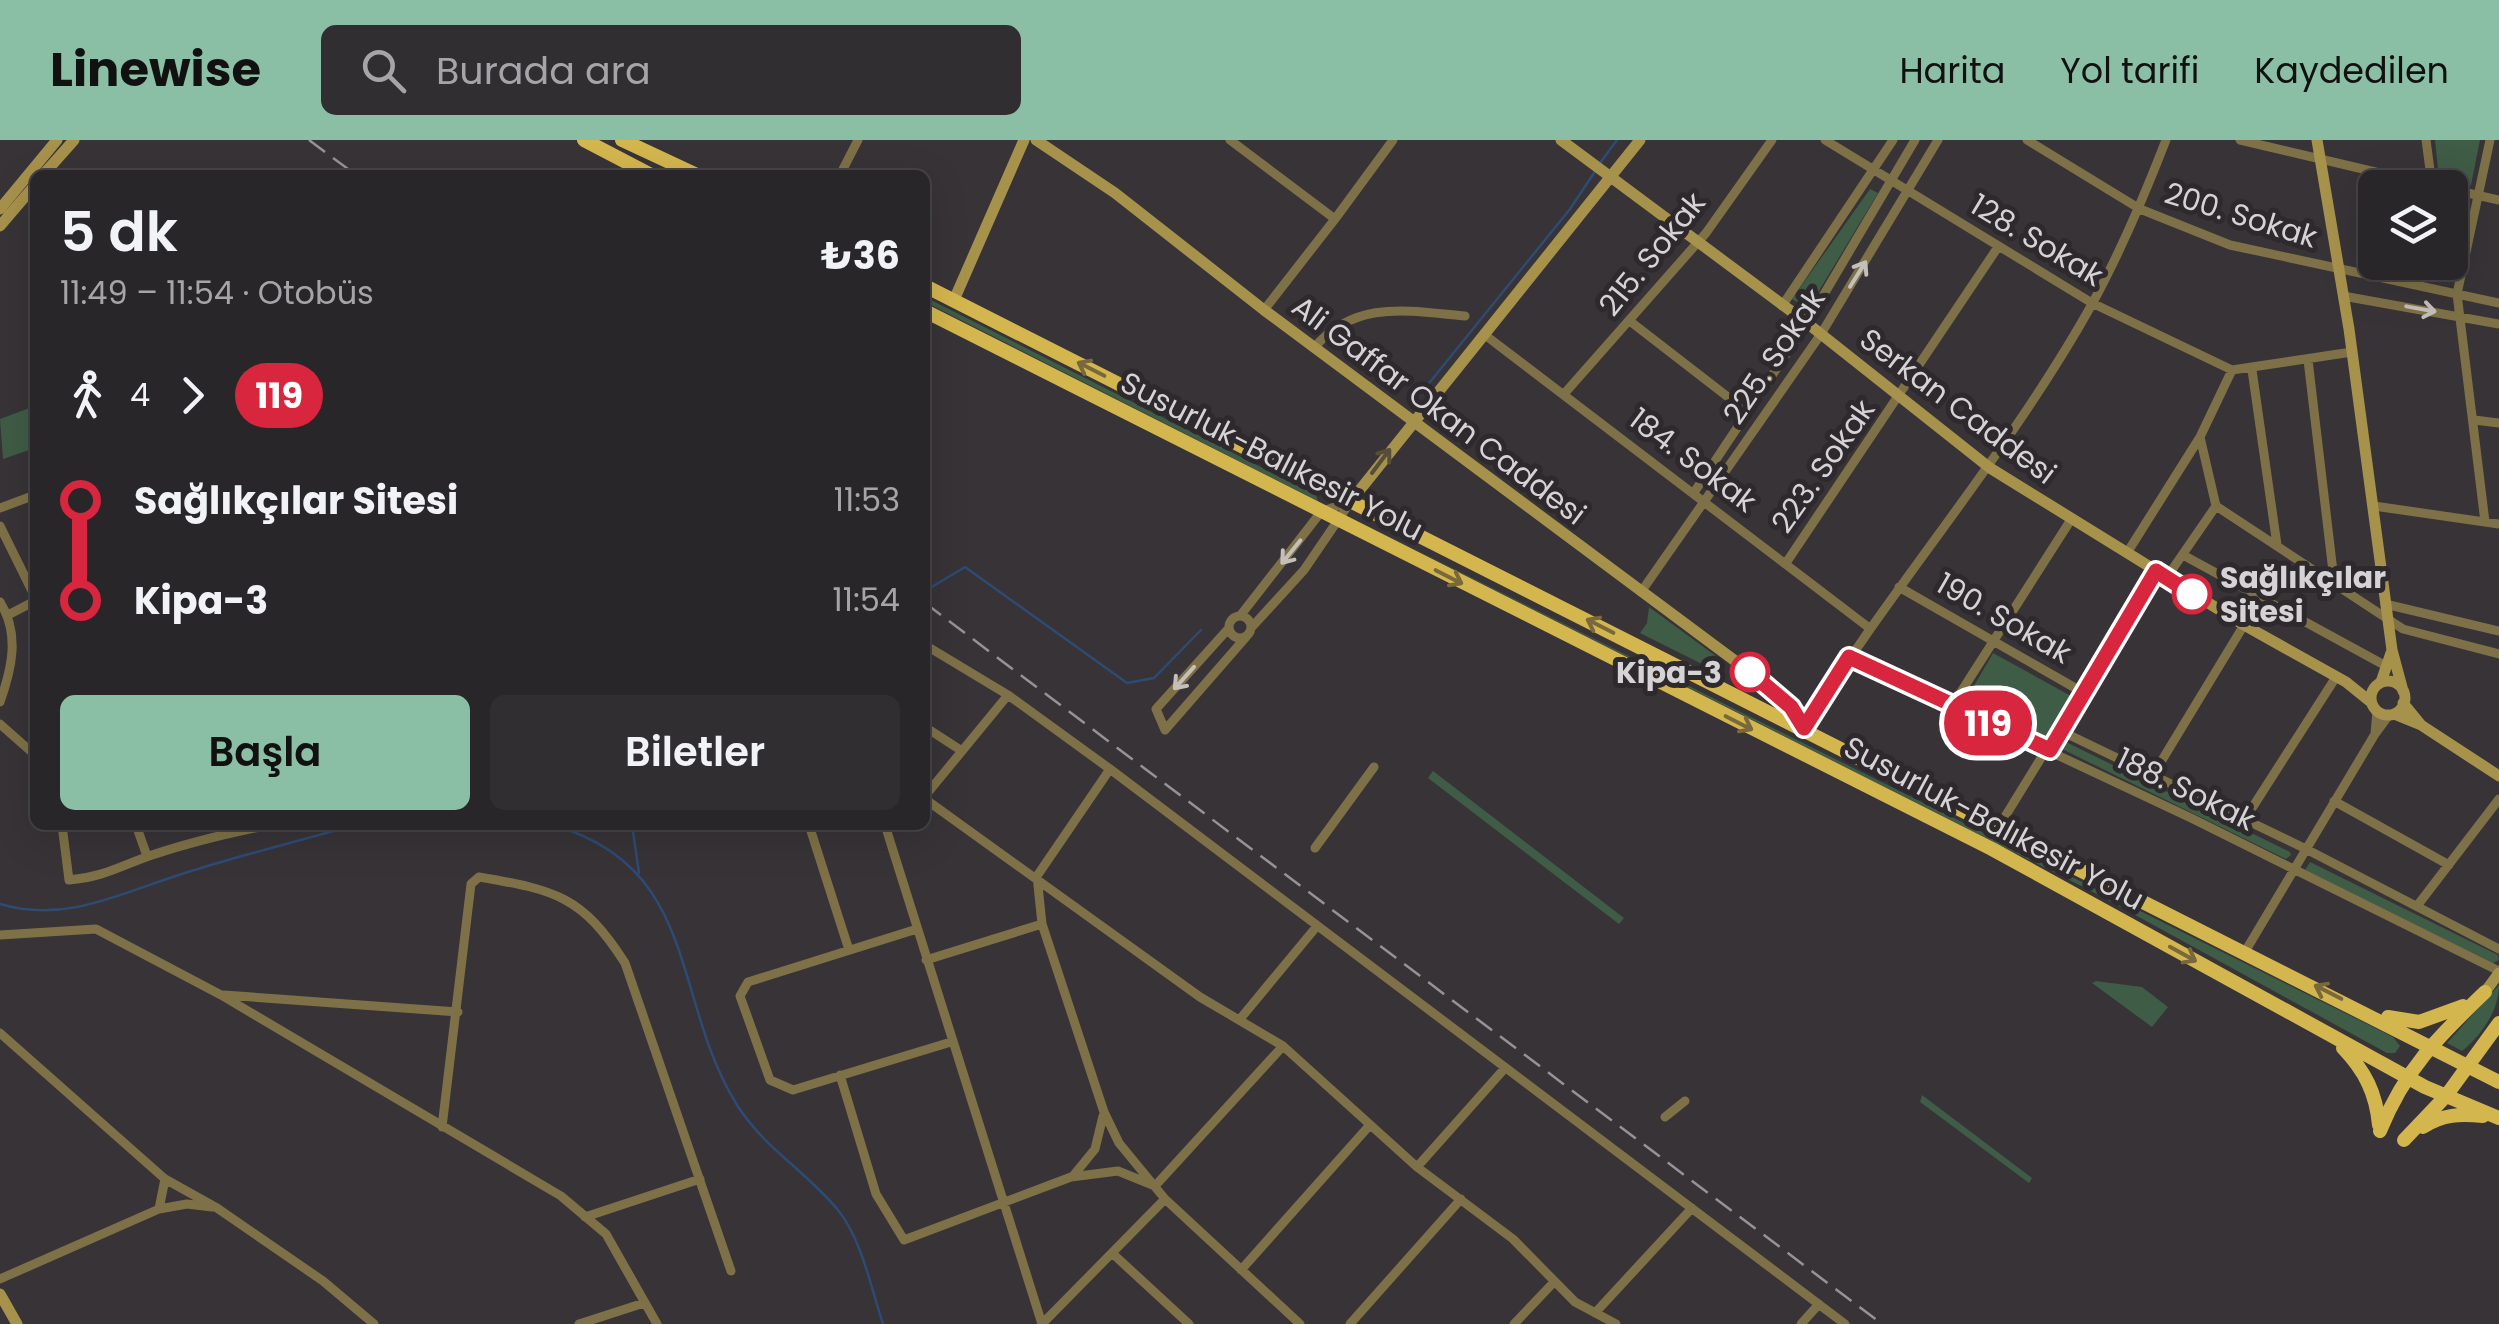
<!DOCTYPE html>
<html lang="tr">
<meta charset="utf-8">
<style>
:root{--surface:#292629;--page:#312e31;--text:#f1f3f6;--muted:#a5a5a8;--line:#454346;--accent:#8abfa5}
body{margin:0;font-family:Poppins,sans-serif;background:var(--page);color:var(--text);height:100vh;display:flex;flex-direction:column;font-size:38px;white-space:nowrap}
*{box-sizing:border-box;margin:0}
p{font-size:32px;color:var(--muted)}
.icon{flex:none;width:55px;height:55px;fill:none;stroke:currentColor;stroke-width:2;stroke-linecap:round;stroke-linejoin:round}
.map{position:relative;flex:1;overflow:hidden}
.sheet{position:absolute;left:30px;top:30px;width:900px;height:660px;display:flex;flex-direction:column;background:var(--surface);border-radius:15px;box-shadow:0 10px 40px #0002,0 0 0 2px var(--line)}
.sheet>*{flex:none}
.badge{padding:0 20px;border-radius:32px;font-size:35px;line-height:65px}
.tools{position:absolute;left:2358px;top:30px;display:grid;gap:20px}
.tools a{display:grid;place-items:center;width:110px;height:110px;border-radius:15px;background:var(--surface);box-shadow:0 10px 40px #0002,0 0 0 2px var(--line);font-size:50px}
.map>.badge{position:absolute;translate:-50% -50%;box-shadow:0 0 0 5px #fff}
.legs{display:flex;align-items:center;gap:15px;height:110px;padding:0 30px;font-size:32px}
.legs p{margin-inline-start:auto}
.summary{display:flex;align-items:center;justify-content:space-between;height:170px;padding:0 30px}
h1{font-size:55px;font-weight:600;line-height:75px}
.primary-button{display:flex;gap:20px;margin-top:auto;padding:20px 30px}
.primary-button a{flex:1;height:115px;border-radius:15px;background:var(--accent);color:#111;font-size:40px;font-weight:600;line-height:115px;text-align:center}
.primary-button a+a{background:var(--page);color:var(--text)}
ul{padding:0 30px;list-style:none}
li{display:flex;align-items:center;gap:35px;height:100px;font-size:38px}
li i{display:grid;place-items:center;width:15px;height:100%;margin:0 12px;background:currentColor}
li i::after{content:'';width:25px;height:25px;margin:-12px;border:8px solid;border-radius:50%;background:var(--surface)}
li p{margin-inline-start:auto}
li:first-child i{background:linear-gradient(#0000 50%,currentColor 0)}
li:last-child i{background:linear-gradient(currentColor 50%,#0000 0)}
header{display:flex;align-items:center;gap:60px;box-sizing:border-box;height:140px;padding:0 50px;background:var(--accent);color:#111}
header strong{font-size:48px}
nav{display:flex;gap:55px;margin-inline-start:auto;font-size:35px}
.search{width:700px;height:90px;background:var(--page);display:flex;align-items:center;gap:25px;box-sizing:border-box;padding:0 35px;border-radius:15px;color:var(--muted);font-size:38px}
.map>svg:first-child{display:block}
.green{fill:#3f5c46}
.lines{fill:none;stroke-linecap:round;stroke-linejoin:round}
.stream{stroke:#2e4b74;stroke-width:2.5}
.minor{stroke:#7e7147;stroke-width:9}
.secondary{stroke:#a7924c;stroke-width:11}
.trunk{stroke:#d4b64e;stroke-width:14}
.rail{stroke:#969296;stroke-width:2.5;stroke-dasharray:20 10;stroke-linecap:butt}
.oneway{stroke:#c4bfb9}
.oneway2{stroke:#78683c}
.oneway3{stroke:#584e38}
.line-1-casing{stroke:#fff;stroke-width:22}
.line-1{stroke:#d7263d;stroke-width:15}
.stop-1-dot{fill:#fff;stroke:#d7263d;stroke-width:5}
.labels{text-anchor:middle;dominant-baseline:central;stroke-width:10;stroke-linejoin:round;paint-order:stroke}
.street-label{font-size:30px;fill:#d6d3d6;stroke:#2d292d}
.stop-label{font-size:30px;font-weight:bold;fill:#d6d3d6;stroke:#2d292d;text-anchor:start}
</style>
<header>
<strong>Linewise</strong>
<div class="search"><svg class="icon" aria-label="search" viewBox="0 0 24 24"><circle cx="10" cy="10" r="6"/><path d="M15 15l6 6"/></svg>Burada ara</div>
<nav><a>Harita</a><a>Yol tarifi</a><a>Kaydedilen</a></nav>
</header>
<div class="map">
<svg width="2499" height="1184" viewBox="0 0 2499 1184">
<rect width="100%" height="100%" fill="#373337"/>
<path class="green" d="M2435,0H2480L2471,45L2439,39Z
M1870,49L1878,53L1808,169L1792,159Z
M925,157L1316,355L1318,361L925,162Z
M35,266V308L3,319L0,279Z
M1356,380L2393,897L2400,906L2395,913H2387L2095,753Z
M1649,467L1724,522L1722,534L1640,493L1647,483Z
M1993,513L2071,556L2044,604L1963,565Z
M2066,602L2290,712L2291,715L2286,719L2062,609Z
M1433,631L1624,778L1619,784L1428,638Z
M2310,722L2498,815L2499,820L2493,823L2305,730Z
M2096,841L2142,847L2168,867L2152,887L2092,843Z
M2499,845C2499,870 2482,895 2462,911L2447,903Z
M1922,955L2032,1038L2029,1043L1920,962Z"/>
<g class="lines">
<path class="stream" d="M1600,23L1617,0
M1413,263L1570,69L1596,30
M925,451L965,427L1127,543L1154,538L1201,490
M553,685C701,727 671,860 737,965C764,1008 807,1032 838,1070C862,1100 871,1148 883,1184
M632,685L639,733
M0,764C66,784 123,752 185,733C241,715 299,701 355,685"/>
<path class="minor" d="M1230,0L1335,79L1393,0
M1825,0L2092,163L2232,230L2352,212
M2027,0L2140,69L2230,105L2499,163
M2240,0L2443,48
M2426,0L2432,45
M840,35L858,0
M2450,49L2499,60
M2343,156L2499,184
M1782,166L1893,0
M1264,170L1335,79
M1631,182L1746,271
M1485,195L1868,487
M1314,208C1355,159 1409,171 1465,176
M2308,220L2334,440
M2252,230L2277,405
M1564,254L1706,93L1772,0
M2474,280L2499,283
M1695,351L1807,183L1915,0
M2216,366L2403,489L2499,514
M2374,366L2499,384
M0,368L35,355
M2485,382L2457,154L2490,0
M0,386L35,457
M2127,413L2200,297
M2183,415L2386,526
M1786,423L1998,107
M2167,437L2216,366L2200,297L2232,230
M1899,447L2084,553
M1641,452L1821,194L1938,0
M0,462C20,494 12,528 0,562
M2385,464L2499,491
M8,475L35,461
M1240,476L1321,372L1348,362
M1229 487a11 11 0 1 1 22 0a11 11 0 1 1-22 0Z
M1229,488L1156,569L1165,590L1246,497
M1251,488L1304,430L1351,361
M925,505L1008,555L1110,629L1845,1184
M1849,517L2191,678L2499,831
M1952,566L2072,378
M2377,571L2375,594L2389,575
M0,584L35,615
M925,587L962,611
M1804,588C1894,444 2008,314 2091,166C2120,113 2144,57 2166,0
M2061,591L2304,708L2499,809
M1110,629L1037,736L1042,784L1104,972L1119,1003L1165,1059L1300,1184
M2153,635L2244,485
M925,656L1008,555
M925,659L1200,857L1283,906L1417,1027L1513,1099L1575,1162L1616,1184
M2334,661L2449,725
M2245,679L2336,537
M62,685L69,740C104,737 120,726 152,715C191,702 229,693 269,685
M136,685L147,716
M809,685L849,810
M885,685L1042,1184
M1998,688L2156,431
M1315,708L1374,627
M2417,766L2499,659
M917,789L748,842L740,856L770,940L793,950L951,902
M0,795L96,789L221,855L561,1056L606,1094L657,1184
M2246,810L2375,594
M926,820L1042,784
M224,855L458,872
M1240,879L1317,786
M0,893L165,1039L217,1068L323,1141L374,1184
M840,935L876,1054L904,1100L1071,1037L1118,1031L1155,1046L1283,906
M1665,977L1685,961
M442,987L471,744L479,737C556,750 582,756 625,823L731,1131
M1417,1027L1505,928
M1073,1036L1095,1009L1103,976
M159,1069L165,1039
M585,1077L700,1039
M1112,1113L1189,1184
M1241,1130L1369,986
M0,1139L159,1069L187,1064L212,1067
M1595,1173L1692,1068
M579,1184L644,1163
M1042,1184L1165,1059
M1350,1184L1461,1059
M1514,1184L1554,1142
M1801,1184L1819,1164"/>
<path class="secondary" d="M1036,0L1115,53L1264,170L1750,532L1791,567L1804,588
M1561,0L1807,183L1990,328L2244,485L2346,542L2372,563
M2317,0L2349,189L2392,510
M43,35L74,0
M0,69L57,0
M0,86L35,45
M954,160L1024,0
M1351,361L1640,0
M2371 558a17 17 0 1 1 34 0a17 17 0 1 1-34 0Z
M2381,542L2392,510L2403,551
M2394,574L2421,585L2403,563
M2421,585L2499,636
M2485,852L2499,833
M0,1154L17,1184"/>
<path class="trunk" d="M584,0L651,35
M622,0L697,35
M925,146L2499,942
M925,171L1992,709L2425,947L2499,978
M2388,877L2419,882L2463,866
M2343,908C2365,931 2376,953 2379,985
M2423,987C2443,974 2460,974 2483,976
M2380,991C2405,929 2438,897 2485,852
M2404,1000L2446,956L2499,883"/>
<path class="rail" d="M309,0L356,35
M925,463L1882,1184"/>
</g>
<defs><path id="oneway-shaft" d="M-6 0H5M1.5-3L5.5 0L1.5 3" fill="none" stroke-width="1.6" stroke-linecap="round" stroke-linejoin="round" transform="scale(2.5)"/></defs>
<g class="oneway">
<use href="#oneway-shaft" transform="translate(1858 134) rotate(-58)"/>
<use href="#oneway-shaft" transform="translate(2421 169) rotate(10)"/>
<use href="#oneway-shaft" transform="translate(1291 412) rotate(129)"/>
<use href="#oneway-shaft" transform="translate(1184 538) rotate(132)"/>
</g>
<g class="oneway2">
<use href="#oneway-shaft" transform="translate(1091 229) rotate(-153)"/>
<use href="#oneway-shaft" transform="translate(1449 437) rotate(27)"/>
<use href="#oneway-shaft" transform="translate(1600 486) rotate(-153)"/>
<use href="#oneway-shaft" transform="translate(1739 583) rotate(27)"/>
<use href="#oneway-shaft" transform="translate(2183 814) rotate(29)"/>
<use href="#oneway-shaft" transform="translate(2328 852) rotate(-153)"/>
</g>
<use class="oneway3" href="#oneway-shaft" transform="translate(1381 321) rotate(-53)"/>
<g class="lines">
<defs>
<path id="line-1" d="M1750,532L1791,567L1804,588L1849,517L2050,610L2156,431L2192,454"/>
</defs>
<use href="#line-1" class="line-1-casing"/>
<use href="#line-1" class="line-1"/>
</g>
<g class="stop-1-dot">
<circle cx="2192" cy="454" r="18"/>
<circle cx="1750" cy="532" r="18"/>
</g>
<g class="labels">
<g class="street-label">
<text transform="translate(2241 75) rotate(17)">200. Sokak</text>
<text transform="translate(2037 100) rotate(31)">128. Sokak</text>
<text transform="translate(1652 114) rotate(-51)">215. Sokak</text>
<text transform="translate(1774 216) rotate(-56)">225. Sokak</text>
<text transform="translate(1958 266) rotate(37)">Serkan Caddesi</text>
<text transform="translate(1439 270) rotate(37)">Ali Gaffar Okan Caddesi</text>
<text transform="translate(1272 316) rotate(27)">Susurluk-Balıkesir Yolu</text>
<text transform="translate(1693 320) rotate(37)">184. Sokak</text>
<text transform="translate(1823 326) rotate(-55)">223. Sokak</text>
<text transform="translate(2004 478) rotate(30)">190. Sokak</text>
<text transform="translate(2186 649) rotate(26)">188. Sokak</text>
<text transform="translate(1994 683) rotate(28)">Susurluk-Balıkesir Yolu</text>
</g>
<g class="stop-label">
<text x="2220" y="437">Sağlıkçılar<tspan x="2220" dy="34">Sitesi</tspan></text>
<text x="1722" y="532" text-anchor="end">Kipa-3</text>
</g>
</g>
</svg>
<div class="tools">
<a><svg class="icon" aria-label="layers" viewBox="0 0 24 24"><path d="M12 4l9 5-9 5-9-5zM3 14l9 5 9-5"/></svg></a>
</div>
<b class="badge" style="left:1988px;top:583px;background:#d7263d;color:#fff">119</b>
<section class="sheet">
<div class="summary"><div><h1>5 dk</h1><p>11:49 – 11:54 · Otobüs</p></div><b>₺36</b></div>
<div class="legs"><svg class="icon" aria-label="walk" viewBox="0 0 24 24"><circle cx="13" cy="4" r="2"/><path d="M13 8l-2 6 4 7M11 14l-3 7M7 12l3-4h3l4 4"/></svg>4<svg class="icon" aria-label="forward" viewBox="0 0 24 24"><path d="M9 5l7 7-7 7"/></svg><b class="badge" style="background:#d7263d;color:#fff">119</b></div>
<ul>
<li><i style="color:#d7263d"></i><b>Sağlıkçılar Sitesi</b><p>11:53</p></li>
<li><i style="color:#d7263d"></i><b>Kipa-3</b><p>11:54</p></li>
</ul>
<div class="primary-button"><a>Başla</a><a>Biletler</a></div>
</section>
</div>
